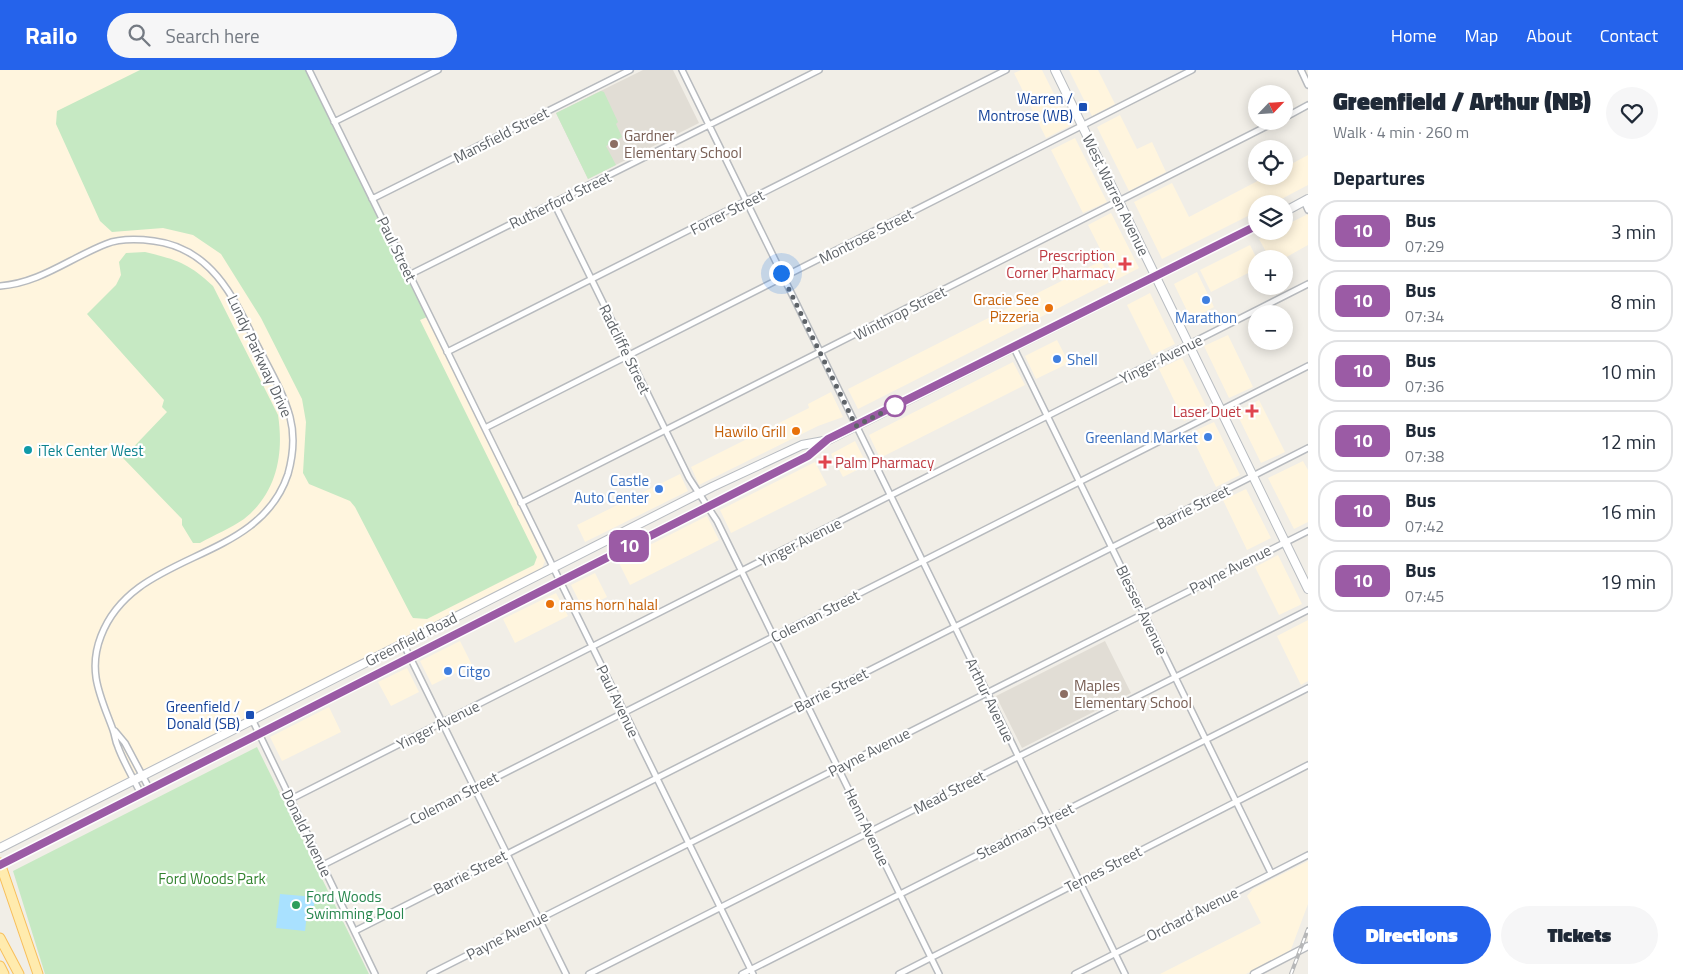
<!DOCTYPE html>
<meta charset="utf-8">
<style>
:root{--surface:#fff;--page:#f6f6f7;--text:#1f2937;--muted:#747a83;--line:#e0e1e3;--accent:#2563eb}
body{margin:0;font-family:"Titillium Web",sans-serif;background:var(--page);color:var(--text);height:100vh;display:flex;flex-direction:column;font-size:19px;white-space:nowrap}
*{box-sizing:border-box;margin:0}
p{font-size:16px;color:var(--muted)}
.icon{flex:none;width:28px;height:28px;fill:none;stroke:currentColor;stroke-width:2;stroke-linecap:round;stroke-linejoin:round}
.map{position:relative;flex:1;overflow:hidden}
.details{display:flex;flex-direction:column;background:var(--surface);width:375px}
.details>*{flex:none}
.badge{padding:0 10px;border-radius:8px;font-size:18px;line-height:32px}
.needle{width:32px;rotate:65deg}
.fabs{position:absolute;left:1248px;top:15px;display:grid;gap:10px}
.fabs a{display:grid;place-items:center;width:45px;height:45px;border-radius:50%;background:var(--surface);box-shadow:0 2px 12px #0003;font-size:25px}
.you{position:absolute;width:25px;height:25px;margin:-12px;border:4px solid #fff;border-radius:50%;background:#1a73e8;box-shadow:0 0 0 8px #1a73e833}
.map>.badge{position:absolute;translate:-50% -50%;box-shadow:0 0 0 2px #fff}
h2{padding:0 25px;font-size:19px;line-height:45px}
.round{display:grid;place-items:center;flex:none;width:52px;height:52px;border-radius:26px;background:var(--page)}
.head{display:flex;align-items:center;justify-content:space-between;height:85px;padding:0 25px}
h1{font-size:24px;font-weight:800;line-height:38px}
.action{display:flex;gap:10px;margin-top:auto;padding:10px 25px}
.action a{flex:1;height:58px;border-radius:30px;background:var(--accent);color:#fff;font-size:20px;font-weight:800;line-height:58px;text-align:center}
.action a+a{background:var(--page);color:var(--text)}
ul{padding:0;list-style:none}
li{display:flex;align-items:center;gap:15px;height:62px;margin:0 10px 8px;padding:0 15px;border:2px solid var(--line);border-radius:20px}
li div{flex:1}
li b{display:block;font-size:19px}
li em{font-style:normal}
li .badge{min-width:55px;font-weight:700;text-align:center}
header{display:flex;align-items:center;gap:30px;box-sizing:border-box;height:70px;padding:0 25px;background:var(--accent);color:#fff}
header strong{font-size:24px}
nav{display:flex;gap:28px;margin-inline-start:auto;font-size:18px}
.search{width:350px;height:45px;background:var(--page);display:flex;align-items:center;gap:12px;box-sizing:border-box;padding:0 18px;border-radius:28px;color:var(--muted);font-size:19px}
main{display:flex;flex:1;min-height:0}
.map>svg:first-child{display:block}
.commercial{fill:#fff5de}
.education{fill:#e1ddd5}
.green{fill:#c6e9c3}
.water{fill:#a9e1ff}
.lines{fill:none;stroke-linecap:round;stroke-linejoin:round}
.minor-casing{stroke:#b7babe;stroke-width:8}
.tertiary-casing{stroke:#b7babe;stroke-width:9}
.secondary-casing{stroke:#b8bcc1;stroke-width:10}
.primary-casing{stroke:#f8bf5a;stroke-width:11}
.minor{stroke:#fff;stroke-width:5}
.tertiary{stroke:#fff;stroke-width:6}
.secondary{stroke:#fff;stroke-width:8}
.primary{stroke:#ffebae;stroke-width:9}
.rail-casing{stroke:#b6b7b8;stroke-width:4}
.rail{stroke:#fff;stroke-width:2;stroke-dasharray:5.5;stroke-linecap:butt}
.line-casing{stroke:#fff;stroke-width:11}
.line{stroke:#9b5ba5;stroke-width:8}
.walk{stroke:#5e6368;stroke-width:5;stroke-dasharray:0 9}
.transit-dot{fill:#1a4fb4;stroke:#fff;stroke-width:2}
.education-dot{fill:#8d6e63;stroke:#fff;stroke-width:2}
.health-dot{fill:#e0444e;stroke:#fff;stroke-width:2}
.shop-dot{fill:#3f7fe0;stroke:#fff;stroke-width:2}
.food-dot{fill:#e8710a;stroke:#fff;stroke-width:2}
.stop-dot{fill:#fff;stroke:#9b5ba5;stroke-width:2.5}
.culture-dot{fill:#0f9aa8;stroke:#fff;stroke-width:2}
.leisure-dot{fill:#2e9e5b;stroke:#fff;stroke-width:2}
.labels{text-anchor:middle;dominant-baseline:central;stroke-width:4.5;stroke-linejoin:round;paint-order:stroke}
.transit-label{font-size:15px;fill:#164399;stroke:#fff;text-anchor:end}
.street-label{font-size:15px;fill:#5e6368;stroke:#fff}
.education-label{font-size:15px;fill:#785e54;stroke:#fff;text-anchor:start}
.health-label{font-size:15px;fill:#be3a42;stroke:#fff;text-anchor:end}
.food-label{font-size:15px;fill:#c56008;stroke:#fff;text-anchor:end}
.shop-label{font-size:15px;fill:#366cbe;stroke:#fff;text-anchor:start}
.culture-label{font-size:15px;fill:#0d838f;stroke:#fff;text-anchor:start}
.park-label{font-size:15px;fill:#338430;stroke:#fff}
.leisure-label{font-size:15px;fill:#27864d;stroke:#fff;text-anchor:start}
</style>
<header>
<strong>Railo</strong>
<div class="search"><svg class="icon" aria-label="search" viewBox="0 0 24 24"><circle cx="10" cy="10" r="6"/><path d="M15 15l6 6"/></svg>Search here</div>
<nav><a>Home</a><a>Map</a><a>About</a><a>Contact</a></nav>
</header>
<main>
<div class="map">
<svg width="1308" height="904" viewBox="0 0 1308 904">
<rect width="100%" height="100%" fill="#f1eee7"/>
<path class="commercial" d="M0,0H306L536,468L545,491L542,498L0,772Z
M1021,0H1042L1070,56L1046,68L1014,3Z
M1069,0H1098L1115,34L1092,46Z
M1120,45L1137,79L1152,72L1166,102L1129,121L1097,57Z
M1075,68L1107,132L1083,143L1051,80Z
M1308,85V115L1272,134H1256V142L1162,189L1134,132L1172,113L1189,147L1267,106H1284V98Z
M1111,143L1139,198L1116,210L1088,155Z
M1308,144V175L1283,189H1270L1259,169L1274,161H1284V156Z
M1250,175L1257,189L1256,199L1211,222L1200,200Z
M1101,191L1112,211L858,339L848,319Z
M1197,202L1214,237L1191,249L1174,214Z
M1150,223L1175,274L1152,285L1127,235Z
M1228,265L1253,317L1229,328L1204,276Z
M1057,270L1069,293L1036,309L1025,286Z
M1182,288L1208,340L1184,351L1159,299Z
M1013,292L1025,315L880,388L869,365Z
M831,322L843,347L818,356L699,415L691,397L809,338L808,334Z
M1259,330L1285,382L1261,393L1236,342Z
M1214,352L1240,405L1216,417L1190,363Z
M855,371L867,395L843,407L831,384Z
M1303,391L1308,400V452L1294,459L1268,408Z
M815,392L827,415L731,463L720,440Z
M680,404L688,421L585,472L577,455Z
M1246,419L1271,468L1247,480L1223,430Z
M707,446L719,470L630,515L618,491Z
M1278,485L1302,534L1279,545L1255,497Z
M595,503L607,527L583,539L571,515Z
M556,523L568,546L515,573L503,549Z
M1308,550V611L1301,615L1277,566Z
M460,571L472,595L432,615L420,591Z
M407,598L419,622L391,636L378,612Z
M329,637L341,662L282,691L270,667Z
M1308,791V834L1290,882L1246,904H1160L1261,853L1247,826L1253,819Z"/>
<path class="education" d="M643,0H673L699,53L588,109L556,43Z
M1105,571L1131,623L1022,678L996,626Z"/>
<path class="green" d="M140,0H306L427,247L420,250L537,487L534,495L427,549L413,548L411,545L355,437L350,431L309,414L303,403L306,352L302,329L261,248L221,184L193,165L163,158L112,162L100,151L56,54L57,41Z
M601,21L604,22L618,52L616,54L622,67L606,76L616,95L588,109L556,43Z
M145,182C178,190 188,193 213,216L278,345C284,384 277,423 244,449C231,458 214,465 200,473H193L182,455V449L123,388L167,342L162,337L164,330L87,244L116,215L121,205L119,192L126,183Z
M257,677L369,904H45L13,801Z"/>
<path class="water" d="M280,824L315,827L313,844H307L305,861L276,858Z"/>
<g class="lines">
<defs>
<path id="minor" d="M309,0L753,904
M682,0L1125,904
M1301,0L1308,15
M1284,48L1308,35
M334,52L438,0
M372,129L630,0
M1304,131L1308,140
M554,133L689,408L717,451L939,904
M409,205L819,0
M0,216C40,213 70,188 106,174C121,168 138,169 154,171C210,178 233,225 255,271C267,295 283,321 290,347C295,366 293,386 288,404C258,495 134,479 101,566C87,602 101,627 113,660C115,665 115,671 118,677C124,693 133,708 141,724
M1013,276L1271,803
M447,282L1006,0
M485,358L1192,0
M521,433L1277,51
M403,573L566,904
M252,649L375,904
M115,661L125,673L150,720
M291,729L1308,214
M323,795L1308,296
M355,861L1308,378
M430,904L1308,461
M589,904L1308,540
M742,904L1308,618
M899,904L1308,695
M1075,904L1308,785"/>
<path id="tertiary" d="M1254,904L1308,876"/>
<path id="secondary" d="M1055,0L1308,519
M1284,142L1308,129
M0,778L712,417L802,375L824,371
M0,795L808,386L826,371L1256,156"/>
<path id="primary" d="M0,793L38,904
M0,868L19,904
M0,896L4,904"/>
</defs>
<use href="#minor" class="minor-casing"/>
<use href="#tertiary" class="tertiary-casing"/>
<use href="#secondary" class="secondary-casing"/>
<use href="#primary" class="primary-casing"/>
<use href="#minor" class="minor"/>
<use href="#tertiary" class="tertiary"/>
<use href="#secondary" class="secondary"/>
<use href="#primary" class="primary"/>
<defs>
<path id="rail" d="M1291,904L1308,859"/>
</defs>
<use href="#rail" class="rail-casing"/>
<use href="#rail" class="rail"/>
</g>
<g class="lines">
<defs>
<path id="line" d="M0,795L808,386L828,369L1256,156"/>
</defs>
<use href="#line" class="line-casing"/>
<use href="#line" class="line"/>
<path class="walk" d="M781,203L856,356L895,336"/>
</g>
<g class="transit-dot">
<rect x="1078" y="32" width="10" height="10" rx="2.5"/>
<rect x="245" y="640" width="10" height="10" rx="2.5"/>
</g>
<g class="education-dot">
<circle cx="614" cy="74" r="5"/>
<circle cx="1064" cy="624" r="5"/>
</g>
<g class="health-dot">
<path d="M1122.5 186.5h5v5h5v5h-5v5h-5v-5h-5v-5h5z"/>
<path d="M1249.5 333.5h5v5h5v5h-5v5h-5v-5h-5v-5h5z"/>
<path d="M822.5 384.5h5v5h5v5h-5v5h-5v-5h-5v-5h5z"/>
</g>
<g class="shop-dot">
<circle cx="1206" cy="230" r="5"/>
<circle cx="1057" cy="289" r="5"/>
<circle cx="1208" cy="367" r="5"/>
<circle cx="659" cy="419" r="5"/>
<circle cx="448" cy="601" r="5"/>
</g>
<g class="food-dot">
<circle cx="1049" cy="238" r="5"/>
<circle cx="796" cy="361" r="5"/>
<circle cx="550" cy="534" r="5"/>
</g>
<circle class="stop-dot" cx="895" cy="336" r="10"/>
<circle class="culture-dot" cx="28" cy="380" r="5"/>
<circle class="leisure-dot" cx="296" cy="835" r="5"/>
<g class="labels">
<g class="transit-label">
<text x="1073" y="28">Warren /<tspan x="1073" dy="17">Montrose (WB)</tspan></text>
<text x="240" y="636">Greenfield /<tspan x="240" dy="17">Donald (SB)</tspan></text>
</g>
<g class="street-label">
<text transform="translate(501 65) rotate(-27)">Mansfield Street</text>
<text transform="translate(1116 125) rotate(64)">West Warren Avenue</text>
<text transform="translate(560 130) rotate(-26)">Rutherford Street</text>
<text transform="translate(727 142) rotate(-27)">Forrer Street</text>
<text transform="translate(866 166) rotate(-27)">Montrose Street</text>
<text transform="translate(397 179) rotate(64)">Paul Street</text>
<text transform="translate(900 243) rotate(-27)">Winthrop Street</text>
<text transform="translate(625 279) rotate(64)">Radcliffe Street</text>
<text transform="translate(260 286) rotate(65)">Lundy Parkway Drive</text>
<text transform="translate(1161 289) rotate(-27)">Yinger Avenue</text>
<text transform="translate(1193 437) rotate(-27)">Barrie Street</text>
<text transform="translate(800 472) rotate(-27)">Yinger Avenue</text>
<text transform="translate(1230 499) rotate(-27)">Payne Avenue</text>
<text transform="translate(1142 540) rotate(64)">Blesser Avenue</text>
<text transform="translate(815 546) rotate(-27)">Coleman Street</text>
<text transform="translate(411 569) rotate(-27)">Greenfield Road</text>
<text transform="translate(831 620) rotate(-27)">Barrie Street</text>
<text transform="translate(990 630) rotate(64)">Arthur Avenue</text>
<text transform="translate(618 631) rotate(64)">Paul Avenue</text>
<text transform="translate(438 655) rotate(-27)">Yinger Avenue</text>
<text transform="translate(869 682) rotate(-27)">Payne Avenue</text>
<text transform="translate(949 722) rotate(-27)">Mead Street</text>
<text transform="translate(454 728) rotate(-27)">Coleman Street</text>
<text transform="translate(867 757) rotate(64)">Henn Avenue</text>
<text transform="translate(1025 761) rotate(-27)">Steadman Street</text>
<text transform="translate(307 763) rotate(64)">Donald Avenue</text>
<text transform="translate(1103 799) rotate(-27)">Ternes Street</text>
<text transform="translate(470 802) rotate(-27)">Barrie Street</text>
<text transform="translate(1192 844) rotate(-27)">Orchard Avenue</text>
<text transform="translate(507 865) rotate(-27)">Payne Avenue</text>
</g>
<g class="education-label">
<text x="624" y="65">Gardner<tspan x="624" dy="17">Elementary School</tspan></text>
<text x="1074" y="615">Maples<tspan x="1074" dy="17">Elementary School</tspan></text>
</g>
<g class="health-label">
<text x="1115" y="185">Prescription<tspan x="1115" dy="17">Corner Pharmacy</tspan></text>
<text x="1241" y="341">Laser Duet</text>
<text x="835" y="392" text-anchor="start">Palm Pharmacy</text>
</g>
<g class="food-label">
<text x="1039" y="229">Gracie See<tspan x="1039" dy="17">Pizzeria</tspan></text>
<text x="786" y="361">Hawilo Grill</text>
<text x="560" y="534" text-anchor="start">rams horn halal</text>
</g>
<g class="shop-label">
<text x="1206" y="247" text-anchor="middle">Marathon</text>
<text x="1067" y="289">Shell</text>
<text x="1198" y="367" text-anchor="end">Greenland Market</text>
<text x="649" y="410" text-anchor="end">Castle<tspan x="649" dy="17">Auto Center</tspan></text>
<text x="458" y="601">Citgo</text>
</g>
<g class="culture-label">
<text x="38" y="380">iTek Center West</text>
</g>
<g class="park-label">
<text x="212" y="808">Ford Woods Park</text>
</g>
<g class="leisure-label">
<text x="306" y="826">Ford Woods<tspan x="306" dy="17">Swimming Pool</tspan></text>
</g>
</g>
</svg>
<div class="fabs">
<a><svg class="needle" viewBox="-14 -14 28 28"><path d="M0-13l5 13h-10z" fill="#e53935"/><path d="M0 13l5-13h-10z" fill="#747a83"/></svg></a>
<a><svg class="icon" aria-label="locate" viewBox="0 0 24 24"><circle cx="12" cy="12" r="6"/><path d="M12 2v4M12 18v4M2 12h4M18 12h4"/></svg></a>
<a><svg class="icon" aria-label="layers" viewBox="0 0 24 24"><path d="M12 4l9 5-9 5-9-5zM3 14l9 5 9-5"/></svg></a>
<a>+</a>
<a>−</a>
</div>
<div class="you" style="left:781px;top:203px"></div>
<b class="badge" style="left:629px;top:476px;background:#9b5ba5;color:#fff">10</b>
</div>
<section class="details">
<div class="head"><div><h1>Greenfield / Arthur (NB)</h1><p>Walk · 4 min · 260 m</p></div><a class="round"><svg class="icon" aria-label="heart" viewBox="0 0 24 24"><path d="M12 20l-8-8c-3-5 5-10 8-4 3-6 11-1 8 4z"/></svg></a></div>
<h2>Departures</h2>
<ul>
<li><span class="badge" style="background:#9b5ba5;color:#fff">10</span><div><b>Bus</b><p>07:29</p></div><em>3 min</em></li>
<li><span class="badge" style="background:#9b5ba5;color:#fff">10</span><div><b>Bus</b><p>07:34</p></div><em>8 min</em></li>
<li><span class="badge" style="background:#9b5ba5;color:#fff">10</span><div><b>Bus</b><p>07:36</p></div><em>10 min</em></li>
<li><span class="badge" style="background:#9b5ba5;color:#fff">10</span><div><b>Bus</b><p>07:38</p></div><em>12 min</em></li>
<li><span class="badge" style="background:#9b5ba5;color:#fff">10</span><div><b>Bus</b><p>07:42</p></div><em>16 min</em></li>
<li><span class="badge" style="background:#9b5ba5;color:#fff">10</span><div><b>Bus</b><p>07:45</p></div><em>19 min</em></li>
</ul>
<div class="action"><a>Directions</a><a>Tickets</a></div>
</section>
</main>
